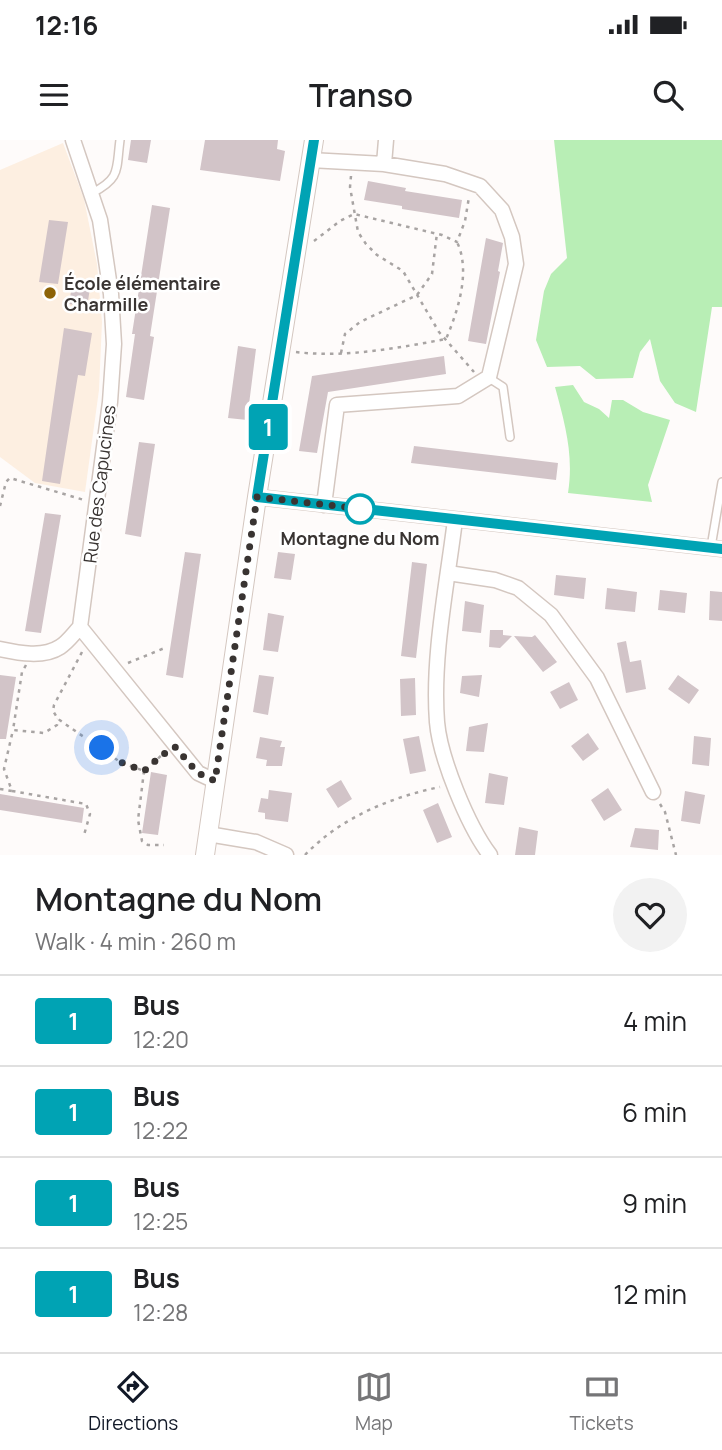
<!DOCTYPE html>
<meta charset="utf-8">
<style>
:root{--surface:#fff;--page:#f2f2f2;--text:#202124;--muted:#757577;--line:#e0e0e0;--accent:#111827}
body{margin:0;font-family:Manrope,sans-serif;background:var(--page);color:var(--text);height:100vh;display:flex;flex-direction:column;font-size:26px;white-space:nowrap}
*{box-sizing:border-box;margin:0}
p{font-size:23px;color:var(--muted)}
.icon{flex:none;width:38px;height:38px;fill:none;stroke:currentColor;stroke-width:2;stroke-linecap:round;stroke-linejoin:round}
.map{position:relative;height:715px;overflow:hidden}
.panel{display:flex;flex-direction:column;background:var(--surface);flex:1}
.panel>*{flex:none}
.badge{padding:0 14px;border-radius:5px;font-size:24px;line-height:46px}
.you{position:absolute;width:35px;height:35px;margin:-18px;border:5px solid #fff;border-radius:50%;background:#1a73e8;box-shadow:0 0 0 10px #1a73e833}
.map>.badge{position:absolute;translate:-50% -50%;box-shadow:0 0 0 4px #fff}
.round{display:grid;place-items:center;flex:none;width:74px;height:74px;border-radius:37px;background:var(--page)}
.head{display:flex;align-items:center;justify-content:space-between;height:119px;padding:0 35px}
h1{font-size:33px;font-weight:600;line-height:52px}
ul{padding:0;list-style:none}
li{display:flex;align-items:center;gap:21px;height:91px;padding:0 35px;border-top:2px solid var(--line)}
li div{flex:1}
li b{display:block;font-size:26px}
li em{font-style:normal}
li .badge{min-width:77px;font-weight:700;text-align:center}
.status{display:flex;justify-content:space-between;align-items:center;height:49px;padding:0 35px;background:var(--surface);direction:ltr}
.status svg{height:19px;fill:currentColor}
header{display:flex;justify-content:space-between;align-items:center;height:91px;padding:0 35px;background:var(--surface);font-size:32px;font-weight:600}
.menu{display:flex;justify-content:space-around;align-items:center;height:98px;border-top:2px solid var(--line);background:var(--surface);font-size:19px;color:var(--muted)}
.menu a{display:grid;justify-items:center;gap:4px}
.menu .active{color:var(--accent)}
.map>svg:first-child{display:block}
.education{fill:#fdefe1}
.green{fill:#b8eeb5}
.building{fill:#d2c4c8}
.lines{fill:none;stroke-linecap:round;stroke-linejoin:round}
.service-casing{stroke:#d4c7c0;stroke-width:10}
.minor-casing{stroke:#d4c7c0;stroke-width:17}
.tertiary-casing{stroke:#d4c7c0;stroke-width:20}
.path{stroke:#a8a4a3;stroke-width:2.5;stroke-dasharray:3.5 5;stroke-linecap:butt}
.service{stroke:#fff;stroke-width:7}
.minor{stroke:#fff;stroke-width:14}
.tertiary{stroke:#fff;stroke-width:18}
.line-casing{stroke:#fff;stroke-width:16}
.line{stroke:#00a3b4;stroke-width:10}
.walk{stroke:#393432;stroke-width:7;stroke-dasharray:0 12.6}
.poi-dot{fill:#8d6307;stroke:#fff;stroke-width:2.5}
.stop-dot{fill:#fff;stroke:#00a3b4;stroke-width:3.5}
.labels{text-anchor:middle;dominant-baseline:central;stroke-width:5;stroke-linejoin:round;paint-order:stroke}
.poi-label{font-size:18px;font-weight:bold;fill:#393432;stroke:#fff;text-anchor:start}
.street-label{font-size:18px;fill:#393432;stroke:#fff}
.stop-label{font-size:18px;font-weight:bold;fill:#393432;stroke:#fff}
</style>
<div class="status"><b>12:16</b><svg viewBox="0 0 49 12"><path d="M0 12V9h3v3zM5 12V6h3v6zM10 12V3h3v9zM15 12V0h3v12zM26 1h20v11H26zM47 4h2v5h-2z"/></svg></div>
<header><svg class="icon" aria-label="menu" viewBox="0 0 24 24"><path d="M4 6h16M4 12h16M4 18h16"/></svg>Transo<svg class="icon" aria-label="search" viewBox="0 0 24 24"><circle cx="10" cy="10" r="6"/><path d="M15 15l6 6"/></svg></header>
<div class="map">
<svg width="722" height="715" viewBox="0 0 722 715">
<rect width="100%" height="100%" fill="#fefbfa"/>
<path class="education" d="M63,3L84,59L97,124L102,182L99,250L85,352L35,343L0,317V30Z"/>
<path class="green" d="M554,0H722V167H712L696,272L675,263L660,241L650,199L640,212L633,238L596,239L580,226L547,227L536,200L544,151L551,134L567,118Z
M573,245L584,262L599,269L609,278L612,260H623L643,272L670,280L648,345L652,362L568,353C574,315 565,284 555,247Z"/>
<path class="building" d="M131,0H151L147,23L128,20Z
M205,0H278L277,9L285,11L280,41L200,30Z
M368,41L406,48L405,51L462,60L459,78L402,69V66L364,60Z
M152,65L170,68L150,196L154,197L144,260L126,257L135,194H132Z
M49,80L68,82L58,144L39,142Z
M486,98L503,103L498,131L500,132L486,204L468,201Z
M73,139L91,142L87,167L69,164Z
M64,188L92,193L85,236L78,235L60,344L42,341Z
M238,206L256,209L247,280L228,278Z
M444,216L446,234L328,252L317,313L299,311L312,236Z
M139,302L155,304L141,397L125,394Z
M414,306L558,323L556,340L411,323Z
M45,373L61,375L41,493L25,491Z
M185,412L201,414L183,538L166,535Z
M278,412L295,414L291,440L274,438Z
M412,422L427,424L416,518L401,516Z
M556,435L586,438L584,459L554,455Z
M607,448L637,452L635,472L605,469Z
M660,450L687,453L685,473L658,470Z
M710,451L722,452V481L709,480Z
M465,461L484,465L481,493L462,491Z
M268,473L284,476L278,512L263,510Z
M490,490H503V495L512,496L500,508L489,507Z
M535,495L557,522L543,532L514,496L532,497Z
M626,501L630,522L641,520L646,549L626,553L617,503Z
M0,535L16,537L6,599H0Z
M259,535L274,537L268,575L253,572Z
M482,535L479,557L460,553L462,536Z
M678,535L699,550L689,564L668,549Z
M415,538L416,575L401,576L400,539Z
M569,542L578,560L560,569L550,552Z
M488,583L484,612L466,611L469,587Z
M588,593L599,609L583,621L571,606Z
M419,596L426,631L410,634L403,599Z
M694,596L711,598L709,626L692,624Z
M260,597L282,601L280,607H285L282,626H266L267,620L256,618Z
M151,632L167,635L158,695L142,693Z
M489,633L508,637L504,665L485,663Z
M341,640L352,659L338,668L326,649Z
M608,648L622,670L604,681L591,660Z
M269,650L292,653L288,682L265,679V673L258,672L261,658L268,659Z
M685,651L705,655L700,684L681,681Z
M0,654L84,668L82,683L0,670Z
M438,663L452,697L437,703L423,670Z
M519,687L538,691L535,715H515Z
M635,688L659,690L658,710L630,707Z"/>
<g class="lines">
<defs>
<path id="service" d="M92,53C121,38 116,30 120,0
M489,238L503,247L510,297
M711,407L722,342"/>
<path id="minor" d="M73,0L100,80L111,154L114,204L110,262L80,487L198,633L215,641
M310,20L384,24
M257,357L722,409
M324,365L337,265L458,256L489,237L516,124L512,97L502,70L480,46L445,34L384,24L386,0
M455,380C447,445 432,517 437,582C440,618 468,686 490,715
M448,433L495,440L518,448L551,475L597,538L653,652
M0,509C19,513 43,518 60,507C68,502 74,493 80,487
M208,694L256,702L286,715"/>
<path id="tertiary" d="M205,715L257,357L314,0"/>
</defs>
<use href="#service" class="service-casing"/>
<use href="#minor" class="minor-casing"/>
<use href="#tertiary" class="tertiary-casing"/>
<path class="path" d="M351,36L350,47L358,92L366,104L377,115L403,131L439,192L474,232
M314,101L340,81L354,74L442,95L457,102L465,81L469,57
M296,212C345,218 398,208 446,199C458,171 471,131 457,102
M341,213L345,194L360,182L417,155L432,134L437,93
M0,366L6,342L10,338L84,360
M82,512L54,565L53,571L58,579L120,622L144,631L163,614
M128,523L167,507
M26,525L22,532L13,590L44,593L57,585L58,579
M144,631L138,680L142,701L148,705H164
M0,649L12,651L4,629L13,590
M12,651L86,664L90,674L84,695
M660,664L665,672L676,715
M305,715C340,678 391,657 440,647"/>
<use href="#service" class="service"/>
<use href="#minor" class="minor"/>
<use href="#tertiary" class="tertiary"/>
</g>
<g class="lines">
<defs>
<path id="line" d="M314,0L257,357L722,409"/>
</defs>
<use href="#line" class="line-casing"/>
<use href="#line" class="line"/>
<path class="walk" d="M102,608L120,622L144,631L162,615L175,607L198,633L215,641L257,357L363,369H360"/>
</g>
<circle class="poi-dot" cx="50" cy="153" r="7"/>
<circle class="stop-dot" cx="360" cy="369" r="14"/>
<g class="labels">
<g class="poi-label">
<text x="64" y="143">École élémentaire<tspan x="64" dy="21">Charmille</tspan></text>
</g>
<g class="street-label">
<text transform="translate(99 344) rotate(-83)">Rue des Capucines</text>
</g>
<g class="stop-label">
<text x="360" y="398">Montagne du Nom</text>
</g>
</g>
</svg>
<div class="you" style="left:102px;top:608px"></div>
<b class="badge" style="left:268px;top:287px;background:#00a3b4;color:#fff">1</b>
</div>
<section class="panel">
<div class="head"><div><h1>Montagne du Nom</h1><p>Walk · 4 min · 260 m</p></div><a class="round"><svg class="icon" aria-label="heart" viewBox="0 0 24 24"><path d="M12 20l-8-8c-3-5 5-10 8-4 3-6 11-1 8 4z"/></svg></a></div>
<ul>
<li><span class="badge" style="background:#00a3b4;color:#fff">1</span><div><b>Bus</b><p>12:20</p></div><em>4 min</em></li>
<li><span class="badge" style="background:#00a3b4;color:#fff">1</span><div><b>Bus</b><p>12:22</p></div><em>6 min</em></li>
<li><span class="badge" style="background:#00a3b4;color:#fff">1</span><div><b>Bus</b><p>12:25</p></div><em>9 min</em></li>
<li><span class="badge" style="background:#00a3b4;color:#fff">1</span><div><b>Bus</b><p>12:28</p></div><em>12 min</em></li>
</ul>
</section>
<nav class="menu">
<a class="active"><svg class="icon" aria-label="directions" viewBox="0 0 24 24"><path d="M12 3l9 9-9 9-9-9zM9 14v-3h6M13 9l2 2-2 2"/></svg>Directions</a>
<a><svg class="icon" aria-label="map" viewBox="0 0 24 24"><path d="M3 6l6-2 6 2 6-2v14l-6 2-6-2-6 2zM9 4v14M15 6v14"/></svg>Map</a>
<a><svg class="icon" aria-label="tickets" viewBox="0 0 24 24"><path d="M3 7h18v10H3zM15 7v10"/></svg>Tickets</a>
</nav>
